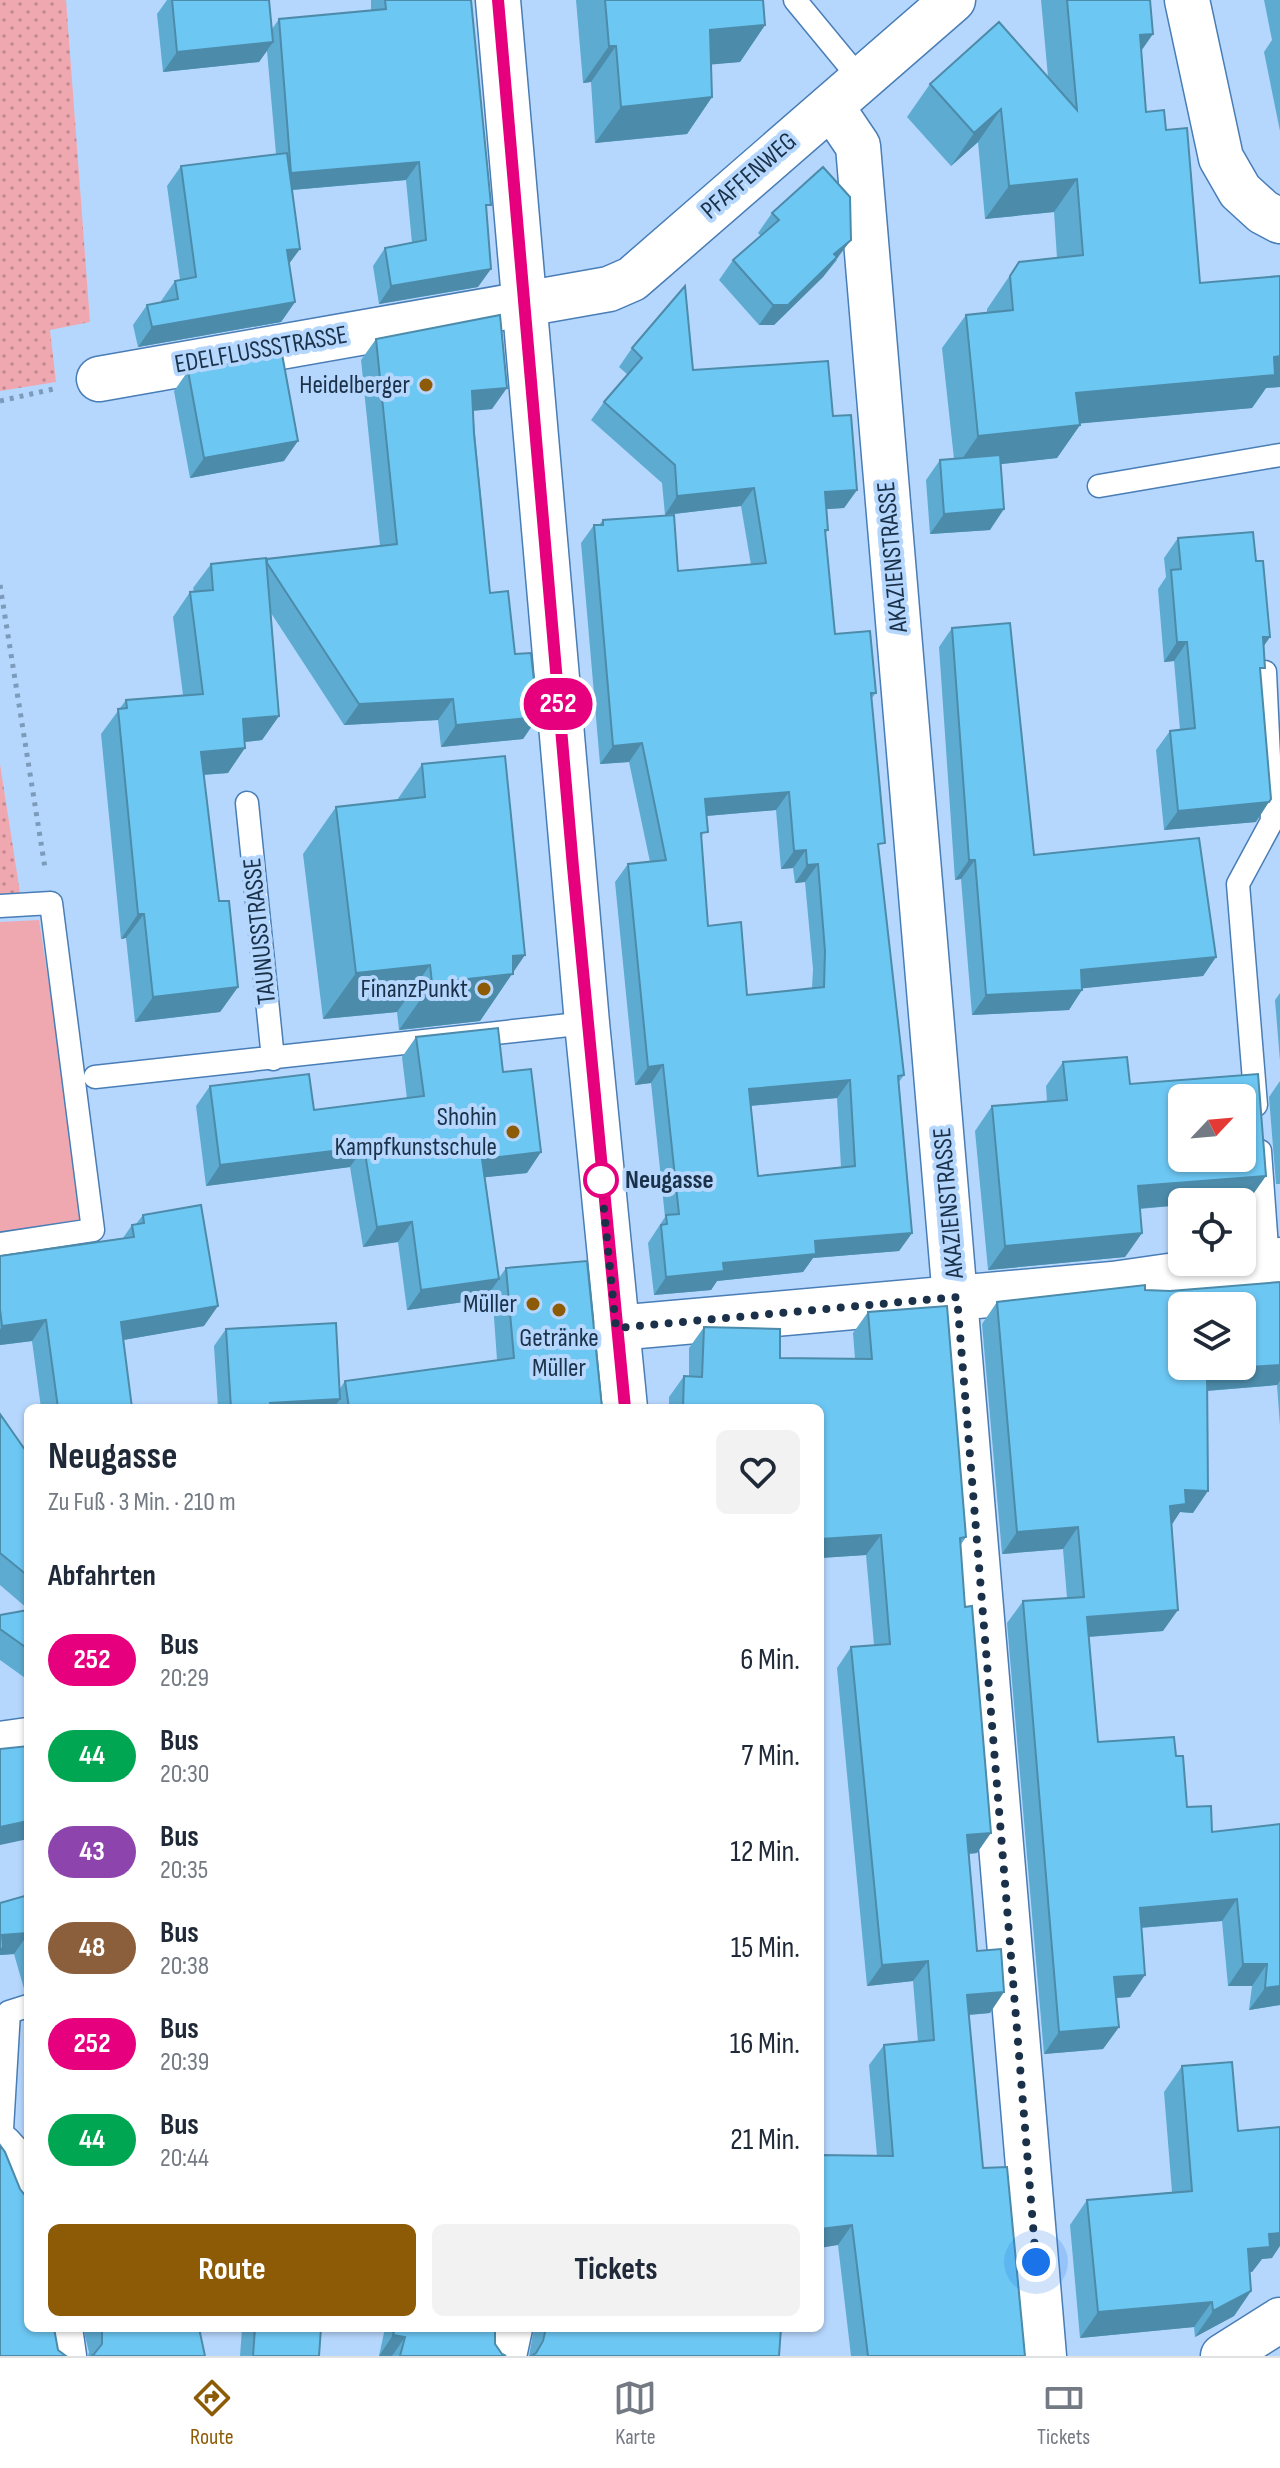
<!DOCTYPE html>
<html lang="de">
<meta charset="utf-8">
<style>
:root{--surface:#fff;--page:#f2f2f3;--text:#1f2937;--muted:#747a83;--line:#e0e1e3;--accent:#8d5b06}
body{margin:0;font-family:"Sofia Sans Condensed",sans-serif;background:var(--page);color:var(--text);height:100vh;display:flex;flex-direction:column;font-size:30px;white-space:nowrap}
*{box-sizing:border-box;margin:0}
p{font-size:26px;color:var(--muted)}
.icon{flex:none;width:44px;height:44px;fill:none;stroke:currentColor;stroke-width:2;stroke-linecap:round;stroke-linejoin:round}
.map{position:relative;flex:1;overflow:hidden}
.side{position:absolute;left:24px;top:1404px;width:800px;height:928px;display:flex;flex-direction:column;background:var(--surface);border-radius:12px;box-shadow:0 2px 6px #0004}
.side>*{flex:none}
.badge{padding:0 16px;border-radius:26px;font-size:28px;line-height:52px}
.needle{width:52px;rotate:64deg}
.buttons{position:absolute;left:1168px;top:1084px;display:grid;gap:16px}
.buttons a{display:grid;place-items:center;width:88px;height:88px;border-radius:12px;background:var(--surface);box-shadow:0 2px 6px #0004;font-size:40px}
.you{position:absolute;width:40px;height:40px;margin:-20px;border:6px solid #fff;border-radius:50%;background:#1a73e8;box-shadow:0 0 0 12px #1a73e833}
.map>.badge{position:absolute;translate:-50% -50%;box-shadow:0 0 0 4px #fff}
h2{padding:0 24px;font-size:30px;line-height:72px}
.round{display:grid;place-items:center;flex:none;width:84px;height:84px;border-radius:12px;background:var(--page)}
.headline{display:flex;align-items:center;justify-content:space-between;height:136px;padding:0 24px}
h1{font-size:38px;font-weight:700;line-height:60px}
.action{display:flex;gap:16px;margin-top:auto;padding:16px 24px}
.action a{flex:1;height:92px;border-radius:12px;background:var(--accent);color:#fff;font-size:32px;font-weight:700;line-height:92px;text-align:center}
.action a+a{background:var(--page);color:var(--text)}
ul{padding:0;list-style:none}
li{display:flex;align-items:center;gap:24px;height:96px;padding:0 24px}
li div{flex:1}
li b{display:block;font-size:30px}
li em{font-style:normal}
li .badge{min-width:88px;font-weight:700;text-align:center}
.tab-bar{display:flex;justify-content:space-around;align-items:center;height:112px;border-top:2px solid var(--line);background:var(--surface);font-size:22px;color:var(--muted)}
.tab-bar a{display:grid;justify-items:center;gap:4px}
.tab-bar .current{color:var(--accent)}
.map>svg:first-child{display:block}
.green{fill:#f0a8b0}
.garden{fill:url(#garden-dots)}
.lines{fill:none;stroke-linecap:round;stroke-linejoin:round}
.service-casing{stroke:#487db6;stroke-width:25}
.minor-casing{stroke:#487db6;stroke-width:47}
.tertiary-casing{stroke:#487db6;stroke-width:47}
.path{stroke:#7c9aba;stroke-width:5;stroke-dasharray:4 6;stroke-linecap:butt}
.service{stroke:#fff;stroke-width:22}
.minor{stroke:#fff;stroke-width:44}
.tertiary{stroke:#fff;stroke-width:44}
.wall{fill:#5eabd1;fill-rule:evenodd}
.shaded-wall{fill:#4c8baa}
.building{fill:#6dc7f3;stroke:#4c8baa;stroke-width:2;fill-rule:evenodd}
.line-casing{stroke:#fff;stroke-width:18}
.line{stroke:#e6007e;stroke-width:12}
.walk{stroke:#1a3149;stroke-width:8;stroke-dasharray:0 14.4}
.poi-dot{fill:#8d5b06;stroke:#b6d7fd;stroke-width:3}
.stop-dot{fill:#fff;stroke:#e6007e;stroke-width:4}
.labels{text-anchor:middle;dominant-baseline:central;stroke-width:8;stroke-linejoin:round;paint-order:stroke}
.street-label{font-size:26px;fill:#1a3149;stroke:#b6d7fd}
.poi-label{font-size:26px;fill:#1a3149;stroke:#b6d7fd;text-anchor:end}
.stop-label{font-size:26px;font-weight:bold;fill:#1a3149;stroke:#b6d7fd;text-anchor:start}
</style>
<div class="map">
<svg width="1280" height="2356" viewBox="0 0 1280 2356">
<defs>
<pattern id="garden-dots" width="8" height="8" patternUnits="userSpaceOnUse" patternTransform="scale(2)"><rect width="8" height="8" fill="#f0a8b0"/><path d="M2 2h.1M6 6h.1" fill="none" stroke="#c28991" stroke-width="1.8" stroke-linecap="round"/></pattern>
</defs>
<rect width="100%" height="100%" fill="#b6d7fd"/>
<path class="green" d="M39,920L87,1229L0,1241V922Z"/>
<path class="garden" d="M0,0H66L90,322L50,330L56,382L0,391Z
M0,764L21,899H0Z"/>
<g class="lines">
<defs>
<path id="service" d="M795,0L861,80
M1099,486L1280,455
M247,803L273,1059
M0,906L51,903L93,1230L0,1244
M95,1077L587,1023
M1256,1105L1238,884L1272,821L1265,672
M1260,1151L1268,1262
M1,2146L9,2012L28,2006"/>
<path id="minor" d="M1187,0L1221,158L1240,191L1263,212L1280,221
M831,106L858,146L1044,2356
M99,379L609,289L632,279L953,0
M616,1328L1113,1284L1280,1260
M0,1744L28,1740
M0,2146L12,2159L28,2200
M60,2328L64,2356
M1223,2356L1280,2320"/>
<path id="tertiary" d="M498,0L587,1023L625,1408
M504,2356L510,2328"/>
</defs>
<use href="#service" class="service-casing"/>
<use href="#minor" class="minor-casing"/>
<use href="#tertiary" class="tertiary-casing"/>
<path class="path" d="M0,401L58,388
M0,585L45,868"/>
<use href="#service" class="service"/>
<use href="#minor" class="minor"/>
<use href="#tertiary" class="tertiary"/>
</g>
<path class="wall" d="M167,0H269L272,29L279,19L371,11V0H471L486,211L478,287L379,304L373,266L385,248L412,243L406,180L292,190L289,264L295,302L281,322L138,347L133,325L147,305L161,303V301L175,281L180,280L167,186L181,166L276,154L267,51L259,62L163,72L157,14Z
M576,0H763L765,25L740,62L711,64L712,97L687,134L595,143L591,82L583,83Z
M1041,0H1150L1141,51L1146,112L1166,130L1200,283L1280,276V387L1266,388L1252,408L1080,423V425L1057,458L1001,464L990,530L930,534L926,480L940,460L954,459L942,348L966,315L987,313V309L1019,262L1057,258L1054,212L985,219L978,142L951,166L907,117L930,84L1048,77Z
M1264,0H1280V131L1264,52L1272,40Z
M772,213L837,260L823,277L774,325H759L719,280L733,260L761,236L758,233Z
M376,339L492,409L473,411L490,593L515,654L538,717L523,739L441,747L438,720L344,725L271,613L279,716L262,740L245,742L228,773L204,775L219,901L238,987L220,1012L135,1022L126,938L121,939L101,734L126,700L183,695L173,617L190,592H194L193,588L211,564L267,559L380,546L361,360Z
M632,348L833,416L857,490L844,508L826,509L828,530L825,534L835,634L876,693L871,699L879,851L904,1075L899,1082L912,1233L899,1251L813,1258L803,1272L717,1281L711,1290L654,1295L648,1243L665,1217L651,1083L635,1085L615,882L628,864L650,862L629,762L600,764L581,543L594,525H599L603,520L678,571L751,565L741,506L665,515L662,483L591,420L604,402L628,375L619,367ZM776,810L781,869L793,868L795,883L805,882L813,969L812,988L747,995L708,926L701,841L707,816ZM837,1098L841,1167L758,1176L751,1106Z
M188,371L284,461L190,478L174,391Z
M1178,538L1256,561L1270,637L1263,646L1260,674L1256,822L1164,830L1156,750L1170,731L1180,730L1174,661L1164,662L1158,589L1166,577L1164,558Z
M952,628L1034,855L1216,957L1203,976L1082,988L1069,1010L972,1015L961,879L955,880L939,647Z
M422,764L513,972L480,1021L399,1030L397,1012L323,1019L303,854L336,807L397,800Z
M1280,993V1061L1275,1000Z
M416,1037L503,1072L527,1173L485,1177L499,1278L506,1268L602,1408H218L214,1346L226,1329L339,1390L345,1381L497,1360L492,1289L485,1299L407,1310L398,1242L363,1247L350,1167L206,1186L196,1106L210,1086L314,1110L407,1099L402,1057Z
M1063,1062L1130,1084L1249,1200L1225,1202H1182V1205L1140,1209L1142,1233L1125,1257L988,1270L975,1131L992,1106L1047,1102L1046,1086Z
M1280,1081V1184H1276L1269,1097Z
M143,1215L204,1326L123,1340L132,1408H41L32,1341L0,1345V1256L123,1238L132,1225L136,1224Z
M1280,1282V1426L1277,1385L1207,1391L1193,1513L1180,1512L1171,1525L1163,1631L1089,1637L1098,1742L1176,1756L1187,1807L1212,1832L1280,1824V2005L1249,2010L1252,1986H1228L1222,1921L1141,1928L1130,1997L1116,1998L1119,2027L1103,2049L1044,2054L1007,1623L1023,1601L1067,1598L1063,1549L1002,1554L982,1324L997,1302L1145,1290L1170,1291Z
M868,1312L966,1537L960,1546L977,1853L969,1854L977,1951L990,2013L969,2015L983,2168L1025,2356H851L838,2245L877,2156L869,2065L884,2045L918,2042L913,1981L867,1986L837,1668L851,1647L874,1645L866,1555L820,1558V1408H669V1397L684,1376H689V1348L704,1327L780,1358L855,1359L853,1333Z
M0,1414L28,1454V1609L0,1585Z
M28,1610V1680L0,1660V1615Z
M28,1895V1993L25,1992L14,1954L0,1955V1903Z
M1182,2066L1238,2131L1272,2258L1262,2259L1252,2272H1250L1251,2291L1234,2316L1195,2337L1194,2327L1080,2338L1070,2225L1087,2200L1172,2192L1164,2092Z
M83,2328H199L205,2356H88L89,2352Z
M242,2328H321L319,2356H240Z
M385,2328H495V2344L502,2354L506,2356H379Z
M534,2328H781L779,2356H529Z"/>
<path class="shaded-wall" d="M765,25L740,62L684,67L710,30Z
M1153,34L1130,67L1140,35Z
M273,42L259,62L163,72L177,52Z
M609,46H616L591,82L583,83Z
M712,97L687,134L595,143L621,107Z
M1001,109L978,142L951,166L974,133Z
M419,162L406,180L279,191L291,173Z
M1077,179L1054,212L985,219L1009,186Z
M851,240L823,277L774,325H759L773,305Z
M300,249L286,268L287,250Z
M491,269L478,287L379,304L391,286Z
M295,302L281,322L138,347L152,327Z
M1280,356V387L1266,388L1252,408L1053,426L1076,393Z
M507,388L492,409L457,412L472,391Z
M1080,425L1057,458L955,469L978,436Z
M298,441L284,461L190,478L204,458Z
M754,488L741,506L665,515L677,496Z
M857,490L844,508L812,510L825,492Z
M1004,509L990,530L930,534L944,514Z
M1263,637H1270L1257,656Z
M1177,642H1187L1174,661L1164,662Z
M453,699L438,720L344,725L359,704Z
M279,716L262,740L226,744L243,719Z
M538,717L523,739L441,747L456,725Z
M642,743L629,762L600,764L613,746Z
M245,748L228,773L184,776L201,752Z
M789,792L776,810L693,817L705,799Z
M1269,802L1256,822L1164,830L1178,811Z
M806,850L793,868L781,869L794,851Z
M969,860H975L961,879L955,880Z
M818,864L805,882L795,883L807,865Z
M138,914H144L126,938L121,939Z
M525,955L480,1021L399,1030L432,983L513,956Z
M1216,957L1203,976L1067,990L1081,970Z
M430,965L397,1012L323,1019L356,973Z
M238,987L220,1012L135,1022L153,997Z
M1082,990L1069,1010L972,1015L986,995Z
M663,1065L651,1083L635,1085L648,1067Z
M850,1080L837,1098L736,1107L749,1089Z
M364,1147L350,1167L206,1186L220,1165Z
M541,1152L527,1173L468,1179L482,1159Z
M1266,1176L1249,1200L1225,1202H1182V1205L1121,1210L1138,1186Z
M412,1222L398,1242L363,1247L377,1227Z
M912,1233L899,1251L813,1258L803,1272L717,1281L711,1290L654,1295L666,1277L815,1241Z
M1142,1233L1125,1257L988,1270L1005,1246Z
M499,1279L485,1299L407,1310L421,1290Z
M218,1306L204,1326L106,1343L121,1322Z
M46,1320L32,1341L0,1345V1330L2,1326Z
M1280,1365V1381L1277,1385L1192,1392L1207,1370Z
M340,1399L334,1408H267L270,1403Z
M1185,1490L1208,1491L1193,1513L1180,1512L1171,1526L1170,1506Z
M1078,1527L1063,1549L1002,1554L1017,1532Z
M881,1535L866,1555L820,1558V1539Z
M1178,1610L1163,1631L1072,1638L1087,1617Z
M28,1821V1839L0,1845V1827Z
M991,1833L977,1853L953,1855L967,1835Z
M1237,1899L1222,1921L1124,1929L1140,1908Z
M28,1934L14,1954L0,1955V1938L2,1935Z
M928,1961L913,1981L867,1986L882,1965Z
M1243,1964H1267L1252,1986H1228Z
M1145,1975L1130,1997L1099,1999L1114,1977Z
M1280,1986V2005L1249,2010L1265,1988Z
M1004,1992L990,2013L953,2016L967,1995Z
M1119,2027L1103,2049L1044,2054L1059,2032Z
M852,2225L838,2245L820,2248V2229Z
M1280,2233V2246L1272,2258L1262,2259L1252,2272L1230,2274L1248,2249L1269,2234Z
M1251,2291L1234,2316L1195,2337L1213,2311Z
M1212,2302L1194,2327L1080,2338L1098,2312Z
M393,2335L405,2337L392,2356H379Z"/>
<path class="building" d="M172,0H269L273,42L177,52Z
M385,0H471L491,205H486L491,269L391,286L385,248L426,240L419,162L291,173L279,19L386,9Z
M605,0H763L765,25L710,30L712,97L621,107L616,46H609Z
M1067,0H1150L1153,34L1140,35L1146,112L1164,110L1166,130L1187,128L1200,283L1280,276V356L1274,357L1275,375L1076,393L1080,425L978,436L966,315L1013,310L1010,276L1019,262L1083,255L1077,179L1009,186L1001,109L974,133L930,84L999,22L1077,110Z
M287,153L300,249L287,250L295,302L152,327L147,305L178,299L175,281L196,277L181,166Z
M823,167L850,197L851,240L834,254L837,257L788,305H773L733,260L779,220L772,213Z
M685,286L693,370L828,361L833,416L851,415L857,490L825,492L828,530H825L835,634L870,631L876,693H871L885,843L878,844L904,1075L898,1076L912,1233L815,1241L816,1254L723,1263L724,1271L666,1277L661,1225L667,1224L666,1215L679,1214L663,1065L648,1067L628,864L666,860L642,743L613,746L594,525H603V520L674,515L678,571L766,563L754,488L677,496L675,465L604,402L642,358L632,348ZM789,792L794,851L806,850L807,865L818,864L825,951L824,987L747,995L741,922L708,926L701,833L708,832L705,799ZM850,1080L855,1166L758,1176L749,1089Z
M500,315L507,388L472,391L474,434L490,593L508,591L515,654L531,653L538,717L456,725L453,699L359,704L267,563V559L397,544L376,339Z
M282,354L298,441L204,458L188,371Z
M1000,455L1004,509L944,514L940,460Z
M1253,532L1256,561H1263L1270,637H1263L1265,668H1260L1271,799L1269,802L1178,811L1170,731L1195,728L1187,642H1177L1171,570L1181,569L1178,538Z
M266,558L279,716L243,719L245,748L201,752L219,901H229L238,987L153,997L144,914H138L118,709L127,708L126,700L203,694L190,592L213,590L211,564Z
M1010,623L1034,855L1199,838L1216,957L1081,970L1082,990L986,995L975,860H969L952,628Z
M505,756L525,955L513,956V974L432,983L430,965L356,973L336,807L425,797L422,764Z
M498,1028L503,1072L531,1069L541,1152L482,1159L499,1279L421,1290L412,1222L377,1227L364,1147L220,1165L210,1086L309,1074L314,1110L424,1096L416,1037Z
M1127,1057L1130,1084L1258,1074L1266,1176L1138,1186L1142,1233L1005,1246L992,1106L1067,1100L1063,1062ZM1182,1098H1242V1158H1182Z
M201,1205L218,1306L121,1322L132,1408H58L46,1320L2,1326L0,1309V1256L134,1237L132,1225L144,1223L143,1215Z
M587,1261L602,1408H349L345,1381L514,1358L506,1268Z
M1280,1282V1365L1207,1370L1208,1491L1185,1490L1186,1504L1170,1506L1178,1610L1087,1617L1098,1742L1174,1737L1176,1756H1183L1187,1807L1211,1806L1212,1832L1280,1824V1986L1265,1988L1267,1964H1243L1237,1899L1140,1908L1145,1975L1114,1977L1119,2027L1059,2032L1023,1601L1084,1597L1078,1527L1017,1532L997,1302L1145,1285V1290L1170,1291ZM1182,1306H1242V1366H1182Z
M947,1306L966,1537L960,1538L965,1607L972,1606L991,1833L967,1835L973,1903L977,1951L1001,1949L1004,1992L967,1995L983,2168L1007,2167L1025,2356H868L852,2225L820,2229V2155L893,2156L884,2045L934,2040L928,1961L882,1965L851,1647L890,1644L881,1535L820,1539V1408H683L684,1376L702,1377L704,1327L780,1329V1358L872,1359L868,1312Z
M336,1323L340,1399L270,1403L271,1408H231L226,1329Z
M0,1414L28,1454V1576L0,1553Z
M28,1610V1649L0,1629V1615Z
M28,1746V1821L0,1827V1749Z
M28,1895V1933L2,1935L3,1948L0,1949V1903Z
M1232,2062L1238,2131L1280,2127V2233L1269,2234L1270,2247L1248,2249L1251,2291L1213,2311L1212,2302L1098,2312L1087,2200L1192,2191L1182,2066Z
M0,2145L5,2152L20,2189L28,2199V2328H54L58,2350L66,2356H0Z
M102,2328H199L205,2356H91L94,2354L102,2344Z
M255,2328H321L319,2356H253Z
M395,2328H495V2344L502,2354L506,2356H400L405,2337L393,2335Z
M546,2328H781L779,2356H531L536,2353L543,2341Z"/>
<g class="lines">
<defs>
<path id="line" d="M498,0L573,867L625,1408"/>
</defs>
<use href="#line" class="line-casing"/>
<use href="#line" class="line"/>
<path class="walk" d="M601,1180L616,1328L957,1297L1036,2262"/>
</g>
<g class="poi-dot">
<circle cx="426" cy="385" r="8"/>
<circle cx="484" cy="989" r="8"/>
<circle cx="513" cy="1132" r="8"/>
<circle cx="533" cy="1304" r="8"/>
<circle cx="559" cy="1310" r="8"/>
</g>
<circle class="stop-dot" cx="601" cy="1180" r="16"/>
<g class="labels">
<g class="street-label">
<text transform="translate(749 176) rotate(-41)">PFAFFENWEG</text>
<text transform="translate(261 350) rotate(-10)">EDELFLUSSSTRASSE</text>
<text transform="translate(893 557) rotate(-95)">AKAZIENSTRASSE</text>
<text transform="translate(260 931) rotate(-96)">TAUNUSSTRASSE</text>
<text transform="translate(949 1203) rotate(-95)">AKAZIENSTRASSE</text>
</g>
<g class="poi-label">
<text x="410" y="385">Heidelberger</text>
<text x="468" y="989">FinanzPunkt</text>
<text x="497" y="1117">Shohin<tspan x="497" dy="30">Kampfkunstschule</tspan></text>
<text x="517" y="1304">Müller</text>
<text x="559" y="1338" text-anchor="middle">Getränke<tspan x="559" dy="30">Müller</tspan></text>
</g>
<g class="stop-label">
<text x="625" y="1180">Neugasse</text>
</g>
</g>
</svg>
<div class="buttons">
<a><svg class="needle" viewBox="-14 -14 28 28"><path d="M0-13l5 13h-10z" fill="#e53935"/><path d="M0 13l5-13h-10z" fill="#747a83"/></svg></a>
<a><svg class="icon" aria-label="locate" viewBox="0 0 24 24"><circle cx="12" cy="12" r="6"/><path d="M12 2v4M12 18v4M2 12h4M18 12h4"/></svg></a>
<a><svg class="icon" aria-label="layers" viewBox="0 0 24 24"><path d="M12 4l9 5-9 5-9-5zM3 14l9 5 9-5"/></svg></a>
</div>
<div class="you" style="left:1036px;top:2262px"></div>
<b class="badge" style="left:558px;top:704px;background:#e6007e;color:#fff">252</b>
<section class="side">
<div class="headline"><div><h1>Neugasse</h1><p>Zu Fuß · 3 Min. · 210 m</p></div><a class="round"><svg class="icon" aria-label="heart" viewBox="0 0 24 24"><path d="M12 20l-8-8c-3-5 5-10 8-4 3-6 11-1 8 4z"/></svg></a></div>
<h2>Abfahrten</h2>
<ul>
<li><span class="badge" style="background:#e6007e;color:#fff">252</span><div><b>Bus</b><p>20:29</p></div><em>6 Min.</em></li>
<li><span class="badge" style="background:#00a651;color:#fff">44</span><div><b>Bus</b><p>20:30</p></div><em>7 Min.</em></li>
<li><span class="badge" style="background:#8e44ad;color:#fff">43</span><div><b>Bus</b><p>20:35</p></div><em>12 Min.</em></li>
<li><span class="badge" style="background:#8b5e3c;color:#fff">48</span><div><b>Bus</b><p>20:38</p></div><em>15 Min.</em></li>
<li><span class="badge" style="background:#e6007e;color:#fff">252</span><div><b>Bus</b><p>20:39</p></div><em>16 Min.</em></li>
<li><span class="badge" style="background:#00a651;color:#fff">44</span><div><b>Bus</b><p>20:44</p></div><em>21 Min.</em></li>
</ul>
<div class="action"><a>Route</a><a>Tickets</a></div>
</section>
</div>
<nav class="tab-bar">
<a class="current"><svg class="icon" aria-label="directions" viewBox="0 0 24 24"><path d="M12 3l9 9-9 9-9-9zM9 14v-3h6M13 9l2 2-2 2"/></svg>Route</a>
<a><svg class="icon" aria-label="map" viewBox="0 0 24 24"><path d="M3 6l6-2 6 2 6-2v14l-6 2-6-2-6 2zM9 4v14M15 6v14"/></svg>Karte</a>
<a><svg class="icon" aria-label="tickets" viewBox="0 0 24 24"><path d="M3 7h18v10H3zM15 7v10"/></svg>Tickets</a>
</nav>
